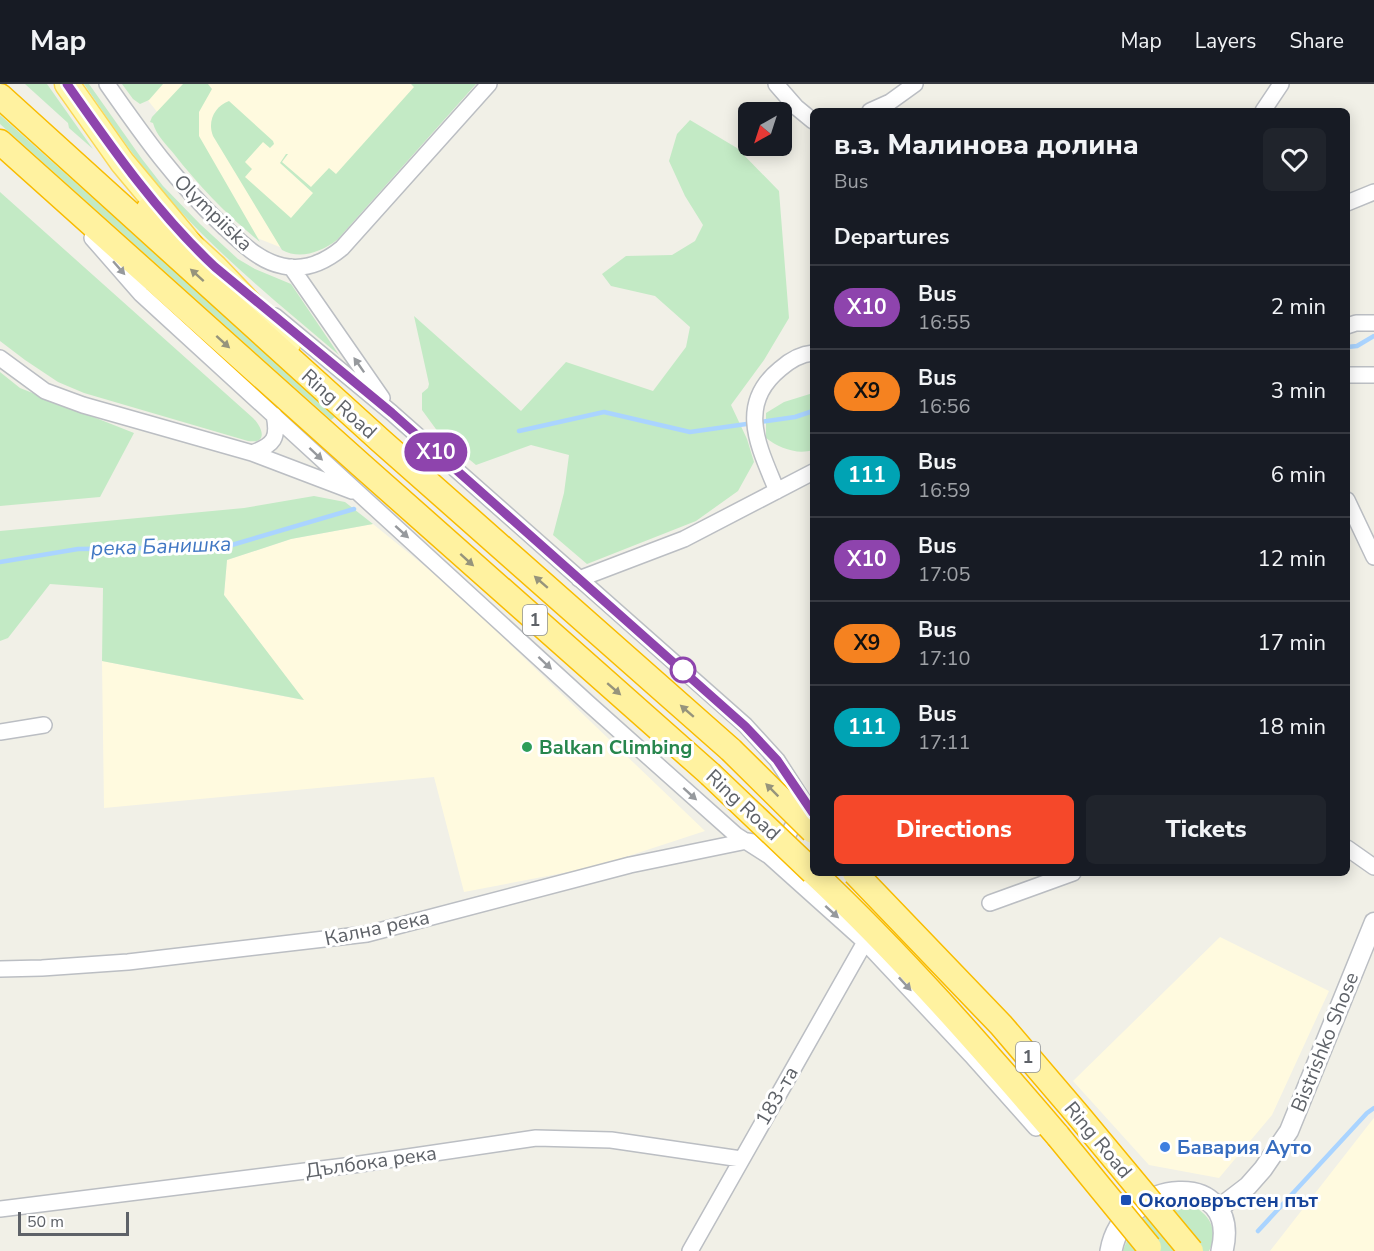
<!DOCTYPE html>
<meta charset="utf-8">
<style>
:root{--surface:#171b24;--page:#20242c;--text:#f1f3f6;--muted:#9ea1a6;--line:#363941;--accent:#f5482a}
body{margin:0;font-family:"Nunito Sans",sans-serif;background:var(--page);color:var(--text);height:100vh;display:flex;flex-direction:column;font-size:22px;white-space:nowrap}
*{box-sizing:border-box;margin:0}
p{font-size:20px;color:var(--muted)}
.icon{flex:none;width:33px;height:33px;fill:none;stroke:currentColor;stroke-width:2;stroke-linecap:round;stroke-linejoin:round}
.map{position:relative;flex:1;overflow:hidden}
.sheet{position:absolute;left:810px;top:24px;width:540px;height:768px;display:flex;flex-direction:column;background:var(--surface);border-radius:9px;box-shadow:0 3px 15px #0003}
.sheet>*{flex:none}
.badge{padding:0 12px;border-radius:20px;font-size:21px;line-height:39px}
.needle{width:39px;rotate:219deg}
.fabs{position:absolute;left:738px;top:18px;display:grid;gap:12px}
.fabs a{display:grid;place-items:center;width:54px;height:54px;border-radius:9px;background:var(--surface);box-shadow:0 3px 15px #0003;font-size:30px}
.scale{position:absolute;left:18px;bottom:15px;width:111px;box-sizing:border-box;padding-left:6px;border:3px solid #5e6268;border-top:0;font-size:16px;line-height:21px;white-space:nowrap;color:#5e6268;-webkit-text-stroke:4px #fff;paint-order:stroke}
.map>.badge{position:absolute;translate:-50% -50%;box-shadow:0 0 0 3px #fff}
h2{padding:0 24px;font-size:22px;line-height:54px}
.round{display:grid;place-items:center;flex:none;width:63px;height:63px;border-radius:9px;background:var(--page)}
.overview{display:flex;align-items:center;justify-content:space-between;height:102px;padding:0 24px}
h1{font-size:28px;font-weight:800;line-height:45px}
.primary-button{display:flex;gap:12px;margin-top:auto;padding:12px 24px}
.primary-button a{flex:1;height:69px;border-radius:9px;background:var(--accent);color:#fff;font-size:24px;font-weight:800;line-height:69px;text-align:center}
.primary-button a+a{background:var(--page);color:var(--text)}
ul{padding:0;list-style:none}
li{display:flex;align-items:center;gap:18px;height:84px;padding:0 24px;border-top:2px solid var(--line)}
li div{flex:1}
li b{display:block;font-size:22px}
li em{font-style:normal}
li .badge{min-width:66px;font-weight:700;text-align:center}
header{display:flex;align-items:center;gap:36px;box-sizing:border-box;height:84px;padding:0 30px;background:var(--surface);border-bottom:2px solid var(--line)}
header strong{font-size:28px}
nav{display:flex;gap:33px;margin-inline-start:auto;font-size:21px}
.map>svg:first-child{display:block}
.commercial{fill:#fffadf}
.green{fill:#c3eac5}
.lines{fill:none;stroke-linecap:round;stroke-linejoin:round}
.stream{stroke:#aad4ff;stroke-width:4.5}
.minor-casing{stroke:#bbbec3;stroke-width:18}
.tertiary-casing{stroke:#bbbec3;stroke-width:21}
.secondary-casing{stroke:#bcbfc5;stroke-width:24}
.primary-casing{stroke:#fbd857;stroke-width:27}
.trunk-casing{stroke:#f9bc00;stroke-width:27}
.minor{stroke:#fff;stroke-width:15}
.tertiary{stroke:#fff;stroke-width:18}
.secondary{stroke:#fff;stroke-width:21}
.primary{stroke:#fff8af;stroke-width:24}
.trunk{stroke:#fff2a0;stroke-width:24}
.trunk-bridge-casing{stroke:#f9bc00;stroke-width:27;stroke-linecap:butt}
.trunk-bridge{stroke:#fff2a0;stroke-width:24}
.oneway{fill:#96999d}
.oneway2{fill:#96947c}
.line-casing{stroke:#fff;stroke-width:14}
.line{stroke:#8e44ad;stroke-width:9}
.stop-dot{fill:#fff;stroke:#8e44ad;stroke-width:3}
.leisure-dot{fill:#2e9e5b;stroke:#fff;stroke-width:2}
.shop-dot{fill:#3f7fe0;stroke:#fff;stroke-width:2}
.transit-dot{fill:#1a4fb4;stroke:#fff;stroke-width:2}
.labels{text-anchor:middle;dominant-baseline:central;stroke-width:6;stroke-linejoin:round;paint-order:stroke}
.shield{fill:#fff;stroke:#8e9195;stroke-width:1.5}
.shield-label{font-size:18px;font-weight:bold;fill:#5e6268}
.street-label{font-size:20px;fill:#5e6268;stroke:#fff}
.leisure-label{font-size:20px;font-weight:bold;fill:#27864d;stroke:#fff;text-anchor:start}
.shop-label{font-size:20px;font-weight:bold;fill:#366cbe;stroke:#fff;text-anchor:start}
.transit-label{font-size:20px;font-weight:bold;fill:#164399;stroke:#fff;text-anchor:start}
.water-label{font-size:21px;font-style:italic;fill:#4077c3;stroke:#fff}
</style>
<header>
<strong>Map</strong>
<nav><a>Map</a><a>Layers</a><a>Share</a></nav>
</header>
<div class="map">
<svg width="1374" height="1167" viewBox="0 0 1374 1167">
<rect width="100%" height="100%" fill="#f1f0e7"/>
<path class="commercial" d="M135,0H463L290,167L257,154Z
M373,440L448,501L705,747L595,783L464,808L434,693L104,724L102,577L303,616L224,511L227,476L291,455Z
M1220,853L1329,907L1272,1031L1219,1094L1149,1081L1073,997Z
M1374,1034V1167H1270L1373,1035Z"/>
<path class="green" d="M25,0H47L93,65L69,44L68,39Z
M84,0H89L142,75L163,102L200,140L238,175L255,185L291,200L339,271C285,225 229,180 180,127C144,88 114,44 84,0Z
M122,0H163L149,16L140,20L133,15Z
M183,0H208L212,5L199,28V52L260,158C228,132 199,102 174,70C166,60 156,51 153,39L150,38L152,33Z
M411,0H476L337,156C321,168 300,176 282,166L213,52C207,37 215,22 229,17L273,57L274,60L270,64L263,58L245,78L252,85L245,93L291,134L313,109L280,79L286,70H288L282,78L311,103L329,84L336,90L414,3Z
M0,31L336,332L331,336L0,40Z
M690,36L737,64L779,107L789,234L764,276L731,321L747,355L754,378L738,407L696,437L587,480L553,451L564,409L569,371L531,361L476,381L441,352L422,326V309L428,304L429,300L414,232L521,327L566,278L653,307L686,263L690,243L655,212L611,202L602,190L626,172L672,171L695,157L703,141L685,112L669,77L677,50Z
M0,108L253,334C263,344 268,360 248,357L84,309L58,298L25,276L0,257Z
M0,288L20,304L134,349L100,413L0,422Z
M813,309V366C797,371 779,364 766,354V329L784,318Z
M314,412L345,418L373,440L291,455L227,476L224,511L304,616L102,577L103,504L50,500L8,554L0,557V447L244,424Z
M1177,1119C1203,1120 1222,1142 1209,1167H1123C1132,1141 1150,1125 1177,1119Z"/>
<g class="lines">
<path class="stream" d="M1347,263L1357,262L1374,252
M519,347L604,328L690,348L795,333L813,327
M0,478L78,465L225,463L354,425
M1258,1147L1367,1029L1374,1024"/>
<defs>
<path id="minor" d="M107,0C144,53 176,98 223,142C241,158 258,177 283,182C305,187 325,178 342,164L489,0
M776,0L796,23L813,37
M870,27L890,18L915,0
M1263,27L1281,0
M1347,119L1374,108
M92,154L141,210L588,619L736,751L769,772L865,858L971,971L1036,1044
M291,183L382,314
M275,232L392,329L745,641L777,676L806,721L813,729
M1347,242L1356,239H1374
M0,274L45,307L83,321L252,369L352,407
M1347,291H1374
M252,369C274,361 279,354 274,331
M777,407C759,363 736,321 780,285C789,277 801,270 813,269
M1347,416L1374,473
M579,495L684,455L813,388
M0,648L44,641
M1347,764L1374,783
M990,819L1073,789
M0,885L42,884L128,878L367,850L630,781L747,757L767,760L783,754L789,749L796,736L798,721L793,701
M0,1125L353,1081L536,1054L611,1056L741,1075
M690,1167L865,858"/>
<path id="tertiary" d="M1218,1125L1248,1102L1263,1085L1289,1047L1374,838"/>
<path id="secondary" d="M1111,1167C1124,1094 1242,1084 1222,1167"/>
<path id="primary" d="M67,0L122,78L191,161L215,183L288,260"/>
<path id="trunk" d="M0,12L381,357L731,666
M0,58L361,381L710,690
M148,126L191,161
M814,789C901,871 980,961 1058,1052"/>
</defs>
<use href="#minor" class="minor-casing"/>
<use href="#tertiary" class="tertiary-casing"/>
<use href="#secondary" class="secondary-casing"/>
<use href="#primary" class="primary-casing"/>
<use href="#trunk" class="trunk-casing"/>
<use href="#minor" class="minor"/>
<use href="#tertiary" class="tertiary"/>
<use href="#secondary" class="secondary"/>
<use href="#primary" class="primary"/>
<use href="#trunk" class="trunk"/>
<defs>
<path id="trunk-bridge" d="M731,666L813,747
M710,690L813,788
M855,789L1001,941L1078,1031L1191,1167
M1058,1052L1149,1163"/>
</defs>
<use href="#trunk-bridge" class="trunk-bridge-casing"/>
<use href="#trunk-bridge" class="trunk-bridge"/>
</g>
<defs><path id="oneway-solid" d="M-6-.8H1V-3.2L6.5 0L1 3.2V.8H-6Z" transform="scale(1.5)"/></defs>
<g class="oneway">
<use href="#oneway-solid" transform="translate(119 184) rotate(49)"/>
<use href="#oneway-solid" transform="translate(359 281) rotate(-125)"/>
<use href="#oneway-solid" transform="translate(316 370) rotate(43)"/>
<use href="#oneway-solid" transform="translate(402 448) rotate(42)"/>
<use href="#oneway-solid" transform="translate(545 579) rotate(43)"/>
<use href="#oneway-solid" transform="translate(690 710) rotate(42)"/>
<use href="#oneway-solid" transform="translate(832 828) rotate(42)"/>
<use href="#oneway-solid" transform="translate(905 900) rotate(47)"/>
</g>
<g class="oneway2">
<use href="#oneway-solid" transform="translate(197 191) rotate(-138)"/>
<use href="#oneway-solid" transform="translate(223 258) rotate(42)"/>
<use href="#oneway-solid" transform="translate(467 476) rotate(42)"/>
<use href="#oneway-solid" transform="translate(541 498) rotate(-139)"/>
<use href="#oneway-solid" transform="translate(614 605) rotate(41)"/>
<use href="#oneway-solid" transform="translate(687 627) rotate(-139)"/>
<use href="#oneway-solid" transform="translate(772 706) rotate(-135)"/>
</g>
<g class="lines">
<defs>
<path id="line" d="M67,0C112,64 157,129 215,183L392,329L745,642L777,676L813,729"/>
</defs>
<use href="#line" class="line-casing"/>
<use href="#line" class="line"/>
</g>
<circle class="stop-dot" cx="683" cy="586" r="12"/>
<circle class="leisure-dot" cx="527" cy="663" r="6"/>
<circle class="shop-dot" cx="1165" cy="1063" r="6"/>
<rect class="transit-dot" x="1120" y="1110" width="12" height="12" rx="3"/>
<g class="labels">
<g class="shield">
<rect x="523" y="521" width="24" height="30" rx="4.5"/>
<rect x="1016" y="958" width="24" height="30" rx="4.5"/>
</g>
<g class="shield-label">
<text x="535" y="536">1</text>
<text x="1028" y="973">1</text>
</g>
<g class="street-label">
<text transform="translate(213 129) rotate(44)">Olympiiska</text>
<text transform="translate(339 320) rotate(42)">Ring Road</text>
<text transform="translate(743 721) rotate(43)">Ring Road</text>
<text transform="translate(377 844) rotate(-12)">Кална река</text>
<text transform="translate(1325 958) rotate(-68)">Bistrishko Shose</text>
<text transform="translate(777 1012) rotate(-60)">183-та</text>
<text transform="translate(1098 1056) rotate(50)">Ring Road</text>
<text transform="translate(371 1078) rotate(-8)">Дълбока река</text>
</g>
<g class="leisure-label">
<text x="539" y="663">Balkan Climbing</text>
</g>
<g class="shop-label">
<text x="1177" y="1063">Бавария Ауто</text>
</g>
<g class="transit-label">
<text x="1138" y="1116">Околовръстен път</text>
</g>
<g class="water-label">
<text transform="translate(161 462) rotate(-2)">река Банишка</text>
</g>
</g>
</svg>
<div class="fabs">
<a><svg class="needle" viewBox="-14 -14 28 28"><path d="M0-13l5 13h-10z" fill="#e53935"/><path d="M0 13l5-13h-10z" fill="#9ea1a6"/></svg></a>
</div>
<div class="scale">50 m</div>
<b class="badge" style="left:436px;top:368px;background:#8e44ad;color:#fff">Х10</b>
<section class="sheet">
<div class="overview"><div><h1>в.з. Малинова долина</h1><p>Bus</p></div><a class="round"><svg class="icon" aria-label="heart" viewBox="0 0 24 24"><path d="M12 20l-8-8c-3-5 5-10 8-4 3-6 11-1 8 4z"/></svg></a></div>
<h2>Departures</h2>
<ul>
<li><span class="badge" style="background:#8e44ad;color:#fff">Х10</span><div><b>Bus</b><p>16:55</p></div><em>2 min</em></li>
<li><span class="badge" style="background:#f58220;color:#111">Х9</span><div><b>Bus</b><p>16:56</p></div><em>3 min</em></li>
<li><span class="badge" style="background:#00a3b4;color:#fff">111</span><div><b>Bus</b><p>16:59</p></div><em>6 min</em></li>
<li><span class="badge" style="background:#8e44ad;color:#fff">Х10</span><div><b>Bus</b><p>17:05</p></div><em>12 min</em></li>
<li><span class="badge" style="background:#f58220;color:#111">Х9</span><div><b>Bus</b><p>17:10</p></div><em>17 min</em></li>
<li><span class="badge" style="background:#00a3b4;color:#fff">111</span><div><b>Bus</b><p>17:11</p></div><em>18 min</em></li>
</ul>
<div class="primary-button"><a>Directions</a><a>Tickets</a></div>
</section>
</div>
